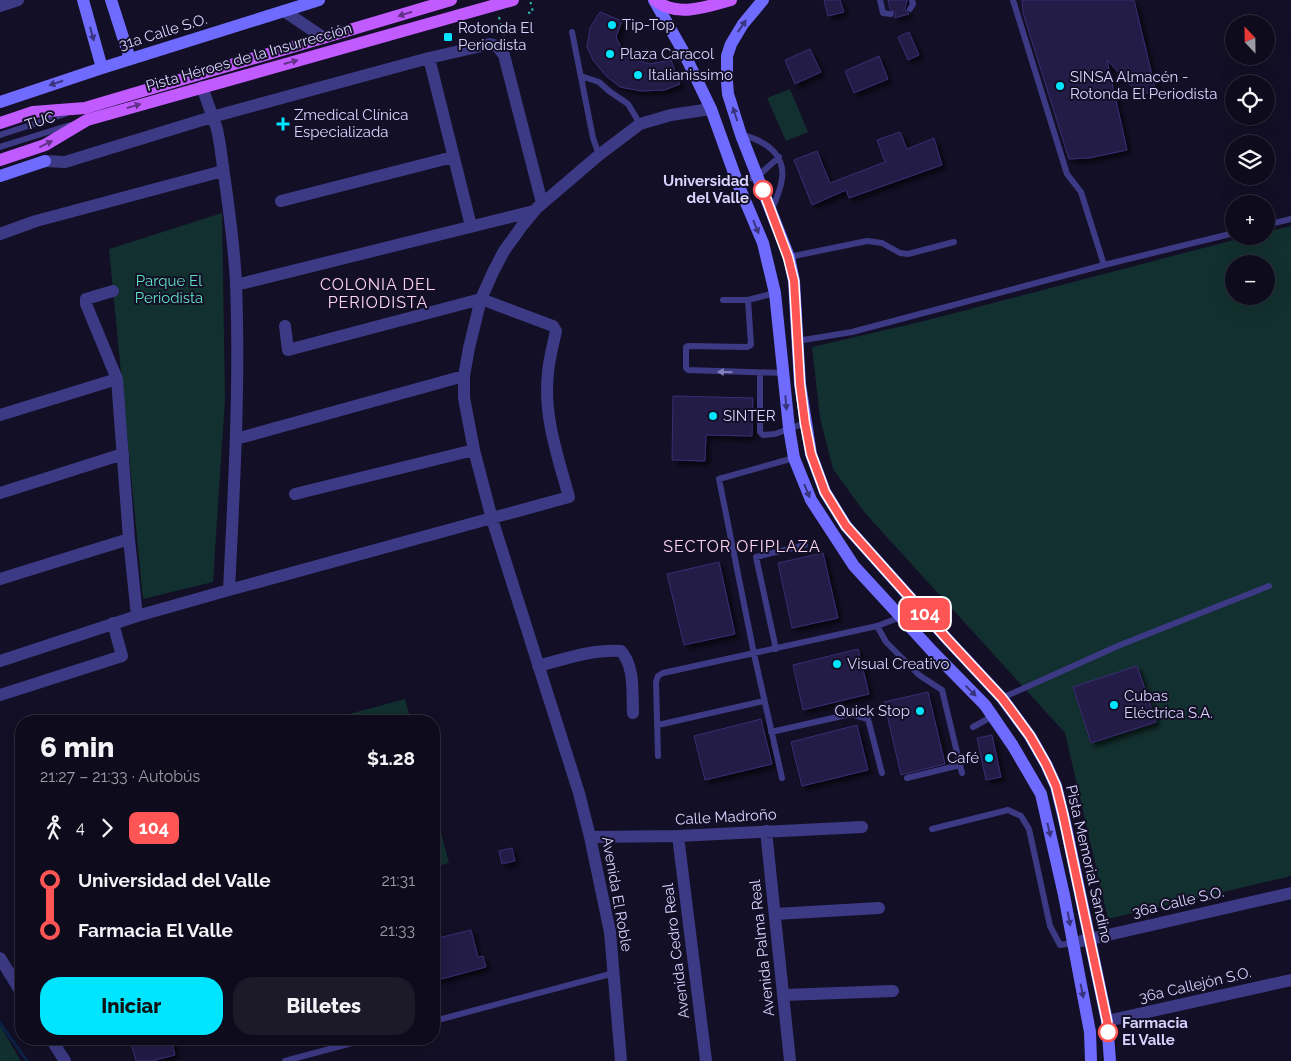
<!DOCTYPE html>
<html lang="es">
<meta charset="utf-8">
<style>
:root{--surface:#0e0b1c;--page:#1c1929;--text:#f1f3f6;--muted:#9b9ba3;--line:#2e2b3b;--accent:#00e5ff}
body{margin:0;font-family:Raleway,sans-serif;background:var(--page);color:var(--text);height:100vh;display:flex;flex-direction:column;font-size:19px;white-space:nowrap}
*{box-sizing:border-box;margin:0}
p{font-size:16px;color:var(--muted)}
.icon{flex:none;width:28px;height:28px;fill:none;stroke:currentColor;stroke-width:2;stroke-linecap:round;stroke-linejoin:round}
.map{position:relative;flex:1;overflow:hidden}
.panel{position:absolute;left:15px;top:715px;width:425px;height:330px;display:flex;flex-direction:column;background:var(--surface);border-radius:20px;box-shadow:0 5px 20px #0002,0 0 0 1px var(--line)}
.panel>*{flex:none}
.badge{padding:0 10px;border-radius:8px;font-size:18px;line-height:32px}
.needle{width:32px;rotate:338deg}
.controls{position:absolute;left:1225px;top:15px;display:grid;gap:10px}
.controls a{display:grid;place-items:center;width:50px;height:50px;border-radius:50%;background:var(--surface);box-shadow:0 5px 20px #0002,0 0 0 1px var(--line);font-size:25px}
.map>.badge{position:absolute;translate:-50% -50%;box-shadow:0 0 0 2px #fff}
.legs{display:flex;align-items:center;gap:8px;height:55px;padding:0 25px;font-size:16px}
.legs p{margin-inline-start:auto}
.head{display:flex;align-items:center;justify-content:space-between;height:85px;padding:0 25px}
h1{font-size:28px;font-weight:800;line-height:38px}
.cta{display:flex;gap:10px;margin-top:auto;padding:10px 25px}
.cta a{flex:1;height:58px;border-radius:20px;background:var(--accent);color:#111;font-size:20px;font-weight:800;line-height:58px;text-align:center}
.cta a+a{background:var(--page);color:var(--text)}
ul{padding:0 25px;list-style:none}
li{display:flex;align-items:center;gap:18px;height:50px;font-size:19px}
li i{display:grid;place-items:center;width:8px;height:100%;margin:0 6px;background:currentColor}
li i::after{content:'';width:12px;height:12px;margin:-6px;border:4px solid;border-radius:50%;background:var(--surface)}
li p{margin-inline-start:auto}
li:first-child i{background:linear-gradient(#0000 50%,currentColor 0)}
li:last-child i{background:linear-gradient(currentColor 50%,#0000 0)}
.map>svg:first-child{display:block}
.green{fill:#12302f;fill-rule:evenodd}
.lines{fill:none;stroke-linecap:round;stroke-linejoin:round}
.stream{stroke:#0c2248;stroke-width:3}
.building{fill:#241b47;stroke:#3b2d73;filter:url(#shadow)}
.path{stroke:#2fb8b0;stroke-width:2;stroke-dasharray:2.5 4;stroke-linecap:butt}
.lane{stroke:#3d3a85;stroke-width:6}
.street{stroke:#3d3a85;stroke-width:12}
.secondary{stroke:#6f6bff;stroke-width:12}
.primary{stroke:#c25bff;stroke-width:12}
.oneway{fill:#623188}
.oneway2{fill:#38347d}
.oneway3{fill:#837fbc}
.line-1-casing{stroke:#fff;stroke-width:11}
.line-1{stroke:#f55;stroke-width:8}
.poi-dot{fill:#00e5ff;stroke:#130f26;stroke-width:2}
.stop-1-dot{fill:#fff;stroke:#f55;stroke-width:2.5}
.labels{text-anchor:middle;dominant-baseline:central;stroke-width:4;stroke-linejoin:round;paint-order:stroke}
.poi-label{font-size:15px;fill:#d9d4ff;stroke:#130f26;text-anchor:start}
.street-label{font-size:15px;fill:#d9d4ff;stroke:#130f26}
.stop-label{font-size:15px;font-weight:bold;fill:#d9d4ff;stroke:#130f26;text-anchor:end}
.park-label{font-size:15px;fill:#5fe0c0;stroke:#130f26}
.neighbourhood-label{font-size:16px;letter-spacing:1px;fill:#ffd6f0;stroke:#130f26}
</style>
<div class="map">
<svg width="1291" height="1061" viewBox="0 0 1291 1061">
<defs>
<filter id="shadow"><feDropShadow dx="4" dy="4" stdDeviation="2.5" flood-color="#0009"/></filter>
</defs>
<rect width="100%" height="100%" fill="#130f26"/>
<path class="green" d="M790,89L808,132L786,141L767,98Z
M222,213L225,399L213,582L143,599L109,249Z
M1291,226V876L1108,919L1065,733L865,513L833,469L820,418L812,347L924,321L1249,236H1266V232ZM1234,264H1266V296H1234Z
M405,699L411,721H323Z
M434,805L449,863L434,867Z
M0,1025L21,1061H0Z"/>
<g class="lines">
<path class="stream" d="M0,1023L27,1061"/>
</g>
<path class="building" d="M824,0H840L844,12L828,16Z
M888,0H907L905,9L909,14L894,18L896,13L890,9Z
M1022,0H1134L1156,92L1139,94L1107,60L1127,150L1089,158L1069,159L1023,13Z
M600,12L622,21L616,37L621,47L636,60L650,64L671,60L680,84L665,90L641,91L620,87L606,76L593,60L587,47L590,28Z
M909,32L919,55L908,60L898,37Z
M810,49L821,72L795,84L785,60Z
M879,56L888,79L854,93L845,71Z
M900,132L907,149L934,138L942,165L849,198L846,190L812,205L794,160L817,151L830,183L885,162L877,140Z
M673,396L753,398L752,436L706,435L705,461L672,460Z
M823,553L838,618L792,628L778,563Z
M719,562L735,634L684,645L667,574Z
M858,649L869,694L803,710L793,665Z
M1137,666L1156,722L1091,743L1073,687Z
M928,692L945,764L901,775L884,702Z
M761,719L772,764L705,780L694,736Z
M857,725L868,770L802,786L791,742Z
M992,735L1001,777L986,780L977,738Z
M512,848L515,861L502,864L499,851Z
M471,930L478,957L483,956L486,967L434,981V939Z
M130,1039H171L175,1055L152,1061H136Z"/>
<g class="lines">
<path class="path" d="M528,13L533,12L530,0
M499,17L504,36"/>
<path class="lane" d="M880,0L883,13L891,14
M1013,0L1067,174L1081,192L1104,265
M910,9L913,4L912,0
M572,32L593,138L599,155
M581,76L599,82L609,91L628,104L640,124
M0,135L65,114
M742,135C767,141 788,156 781,184C779,193 775,202 771,211
M0,147L70,125
M738,182L758,176L779,157
M1266,225L1291,219
M789,257L867,241L882,243L900,253L908,254L954,242
M723,300H748L775,293
M748,300L751,345L747,347L688,346L686,347V368L688,370L783,373
M797,341L852,332L1104,265L1234,233
M760,373V432L763,435L775,434L805,423
M877,626L886,642L919,675L942,690L962,773
M776,649L756,557L805,545
M1002,698L1120,645L1269,586
M658,725L764,701
M973,727L993,716
M771,732L851,714L868,719L882,773
M658,756L656,682L658,676L663,673L877,626L901,617
M782,778L754,654L719,479L794,458
M907,778L960,765
M932,829L1008,810L1021,816L1029,829L1050,926L1060,945L1073,943
M434,1021L614,973
M285,1061L367,1039"/>
<path class="street" d="M0,6L18,0
M284,11L324,38
M429,58L471,226
M202,87L217,129L220,145C226,191 234,237 236,284C240,386 234,488 229,590L569,497C558,457 543,416 548,373C549,359 553,345 556,331L553,326L481,299L288,350L285,326
M45,161L65,162L212,117L429,58L490,44L497,46L504,55L542,203
M281,201L453,157
M0,234L36,221L223,171
M236,285L534,211
M0,415L117,379
M236,439L464,376
M0,493L123,454
M295,494L474,450
M0,579L129,539
M137,616L229,590
M0,661L137,616L129,539L117,379L86,304V299L113,291
M538,666C565,659 593,649 621,651C635,667 632,692 633,713
M0,695L122,656L113,623
M766,831L790,1061
M678,836L706,1061
M590,837L678,836L862,827
M775,914L879,908
M1073,943L1291,893
M0,958L21,992
M784,995L893,991
M1107,1021L1291,980
M51,1039L65,1061
M621,1061L610,932L590,837L579,793L492,519L474,450L464,398V376L469,348L481,299L493,272L504,251L522,226L537,208L599,155L640,124L671,115L711,109"/>
<path class="secondary" d="M83,0L102,68
M111,0L130,59
M654,0L683,51L711,109L738,184L763,243L775,293L789,428L794,458L811,500L854,566L933,652L985,705L1013,746L1041,794L1064,895L1090,1032L1091,1061
M763,0L743,24L731,44L727,56V82L728,94L741,135L789,257L794,281L800,384L811,454L825,492L846,526L948,640L1002,698L1030,736L1046,764L1056,786L1066,827L1107,1021L1110,1061
M0,102L102,68L319,0
M0,176L45,161"/>
<path class="primary" d="M655,0C677,18 706,7 731,0
M0,123L33,112L85,108L451,0
M0,160L45,145L87,120L513,0"/>
</g>
<defs><path id="oneway-solid" d="M-6-.8H1V-3.2L6.5 0L1 3.2V.8H-6Z" transform="scale(1.25)"/></defs>
<g class="oneway">
<use href="#oneway-solid" transform="translate(405 14) rotate(163)"/>
<use href="#oneway-solid" transform="translate(291 62) rotate(-16)"/>
<use href="#oneway-solid" transform="translate(134 106) rotate(-16)"/>
<use href="#oneway-solid" transform="translate(46 144) rotate(-26)"/>
</g>
<g class="oneway2">
<use href="#oneway-solid" transform="translate(742 26) rotate(-55)"/>
<use href="#oneway-solid" transform="translate(92 34) rotate(74)"/>
<use href="#oneway-solid" transform="translate(56 83) rotate(162)"/>
<use href="#oneway-solid" transform="translate(735 114) rotate(-108)"/>
<use href="#oneway-solid" transform="translate(756 227) rotate(68)"/>
<use href="#oneway-solid" transform="translate(786 403) rotate(85)"/>
<use href="#oneway-solid" transform="translate(807 491) rotate(68)"/>
<use href="#oneway-solid" transform="translate(971 691) rotate(45)"/>
<use href="#oneway-solid" transform="translate(1049 830) rotate(77)"/>
<use href="#oneway-solid" transform="translate(1069 919) rotate(80)"/>
<use href="#oneway-solid" transform="translate(1082 991) rotate(79)"/>
</g>
<use class="oneway3" href="#oneway-solid" transform="translate(725 372) rotate(-178)"/>
<g class="lines">
<defs>
<path id="line-1" d="M763,190L788,257L794,281L800,384L805,423L811,454L825,492L846,526L948,640L1002,698L1011,710L1030,736L1046,764L1056,786L1063,814L1107,1021L1108,1032"/>
</defs>
<use href="#line-1" class="line-1-casing"/>
<use href="#line-1" class="line-1"/>
</g>
<g class="poi-dot">
<circle cx="612" cy="25" r="5"/>
<rect x="443" y="32" width="10" height="10" rx="2.5"/>
<circle cx="610" cy="54" r="5"/>
<circle cx="638" cy="75" r="5"/>
<circle cx="1060" cy="86" r="5"/>
<path d="M280.5 116.5h5v5h5v5h-5v5h-5v-5h-5v-5h5z"/>
<circle cx="713" cy="416" r="5"/>
<circle cx="837" cy="664" r="5"/>
<circle cx="1114" cy="705" r="5"/>
<circle cx="920" cy="711" r="5"/>
<circle cx="989" cy="758" r="5"/>
</g>
<g class="stop-1-dot">
<circle cx="763" cy="190" r="9"/>
<circle cx="1108" cy="1032" r="9"/>
</g>
<g class="labels">
<g class="poi-label">
<text x="622" y="25">Tip-Top</text>
<text x="458" y="28">Rotonda El<tspan x="458" dy="17">Periodista</tspan></text>
<text x="620" y="54">Plaza Caracol</text>
<text x="648" y="75">Italianissimo</text>
<text x="1070" y="77">SINSA Almacén -<tspan x="1070" dy="17">Rotonda El Periodista</tspan></text>
<text x="294" y="115">Zmedical Clínica<tspan x="294" dy="17">Especializada</tspan></text>
<text x="723" y="416">SINTER</text>
<text x="847" y="664">Visual Creativo</text>
<text x="1124" y="696">Cubas<tspan x="1124" dy="17">Eléctrica S.A.</tspan></text>
<text x="910" y="711" text-anchor="end">Quick Stop</text>
<text x="979" y="758" text-anchor="end">Café</text>
</g>
<g class="street-label">
<text transform="translate(163 32) rotate(-17)">31a Calle S.O.</text>
<text transform="translate(249 57) rotate(-16)">Pista Héroes de la Insurrección</text>
<text transform="translate(40 121) rotate(-17)">TUC</text>
<text transform="translate(726 817) rotate(-3)">Calle Madroño</text>
<text transform="translate(1089 864) rotate(77)">Pista Memorial Sandino</text>
<text transform="translate(617 894) rotate(80)">Avenida El Roble</text>
<text transform="translate(1178 902) rotate(-13)">36a Calle S.O.</text>
<text transform="translate(762 948) rotate(-96)">Avenida Palma Real</text>
<text transform="translate(676 951) rotate(-97)">Avenida Cedro Real</text>
<text transform="translate(1195 985) rotate(-13)">36a Callejón S.O.</text>
</g>
<g class="stop-label">
<text x="749" y="181">Universidad<tspan x="749" dy="17">del Valle</tspan></text>
<text x="1122" y="1023" text-anchor="start">Farmacia<tspan x="1122" dy="17">El Valle</tspan></text>
</g>
<g class="park-label">
<text x="169" y="281">Parque El<tspan x="169" dy="17">Periodista</tspan></text>
</g>
<g class="neighbourhood-label">
<text x="378" y="284">COLONIA DEL<tspan x="378" dy="18">PERIODISTA</tspan></text>
<text x="742" y="546">SECTOR OFIPLAZA</text>
</g>
</g>
</svg>
<div class="controls">
<a><svg class="needle" viewBox="-14 -14 28 28"><path d="M0-13l5 13h-10z" fill="#e53935"/><path d="M0 13l5-13h-10z" fill="#9b9ba3"/></svg></a>
<a><svg class="icon" aria-label="locate" viewBox="0 0 24 24"><circle cx="12" cy="12" r="6"/><path d="M12 2v4M12 18v4M2 12h4M18 12h4"/></svg></a>
<a><svg class="icon" aria-label="layers" viewBox="0 0 24 24"><path d="M12 4l9 5-9 5-9-5zM3 14l9 5 9-5"/></svg></a>
<a>+</a>
<a>−</a>
</div>
<b class="badge" style="left:925px;top:614px;background:#f55;color:#fff">104</b>
<section class="panel">
<div class="head"><div><h1>6 min</h1><p>21:27 – 21:33 · Autobús</p></div><b>$1.28</b></div>
<div class="legs"><svg class="icon" aria-label="walk" viewBox="0 0 24 24"><circle cx="13" cy="4" r="2"/><path d="M13 8l-2 6 4 7M11 14l-3 7M7 12l3-4h3l4 4"/></svg>4<svg class="icon" aria-label="forward" viewBox="0 0 24 24"><path d="M9 5l7 7-7 7"/></svg><b class="badge" style="background:#f55;color:#fff">104</b></div>
<ul>
<li><i style="color:#f55"></i><b>Universidad del Valle</b><p>21:31</p></li>
<li><i style="color:#f55"></i><b>Farmacia El Valle</b><p>21:33</p></li>
</ul>
<div class="cta"><a>Iniciar</a><a>Billetes</a></div>
</section>
</div>
